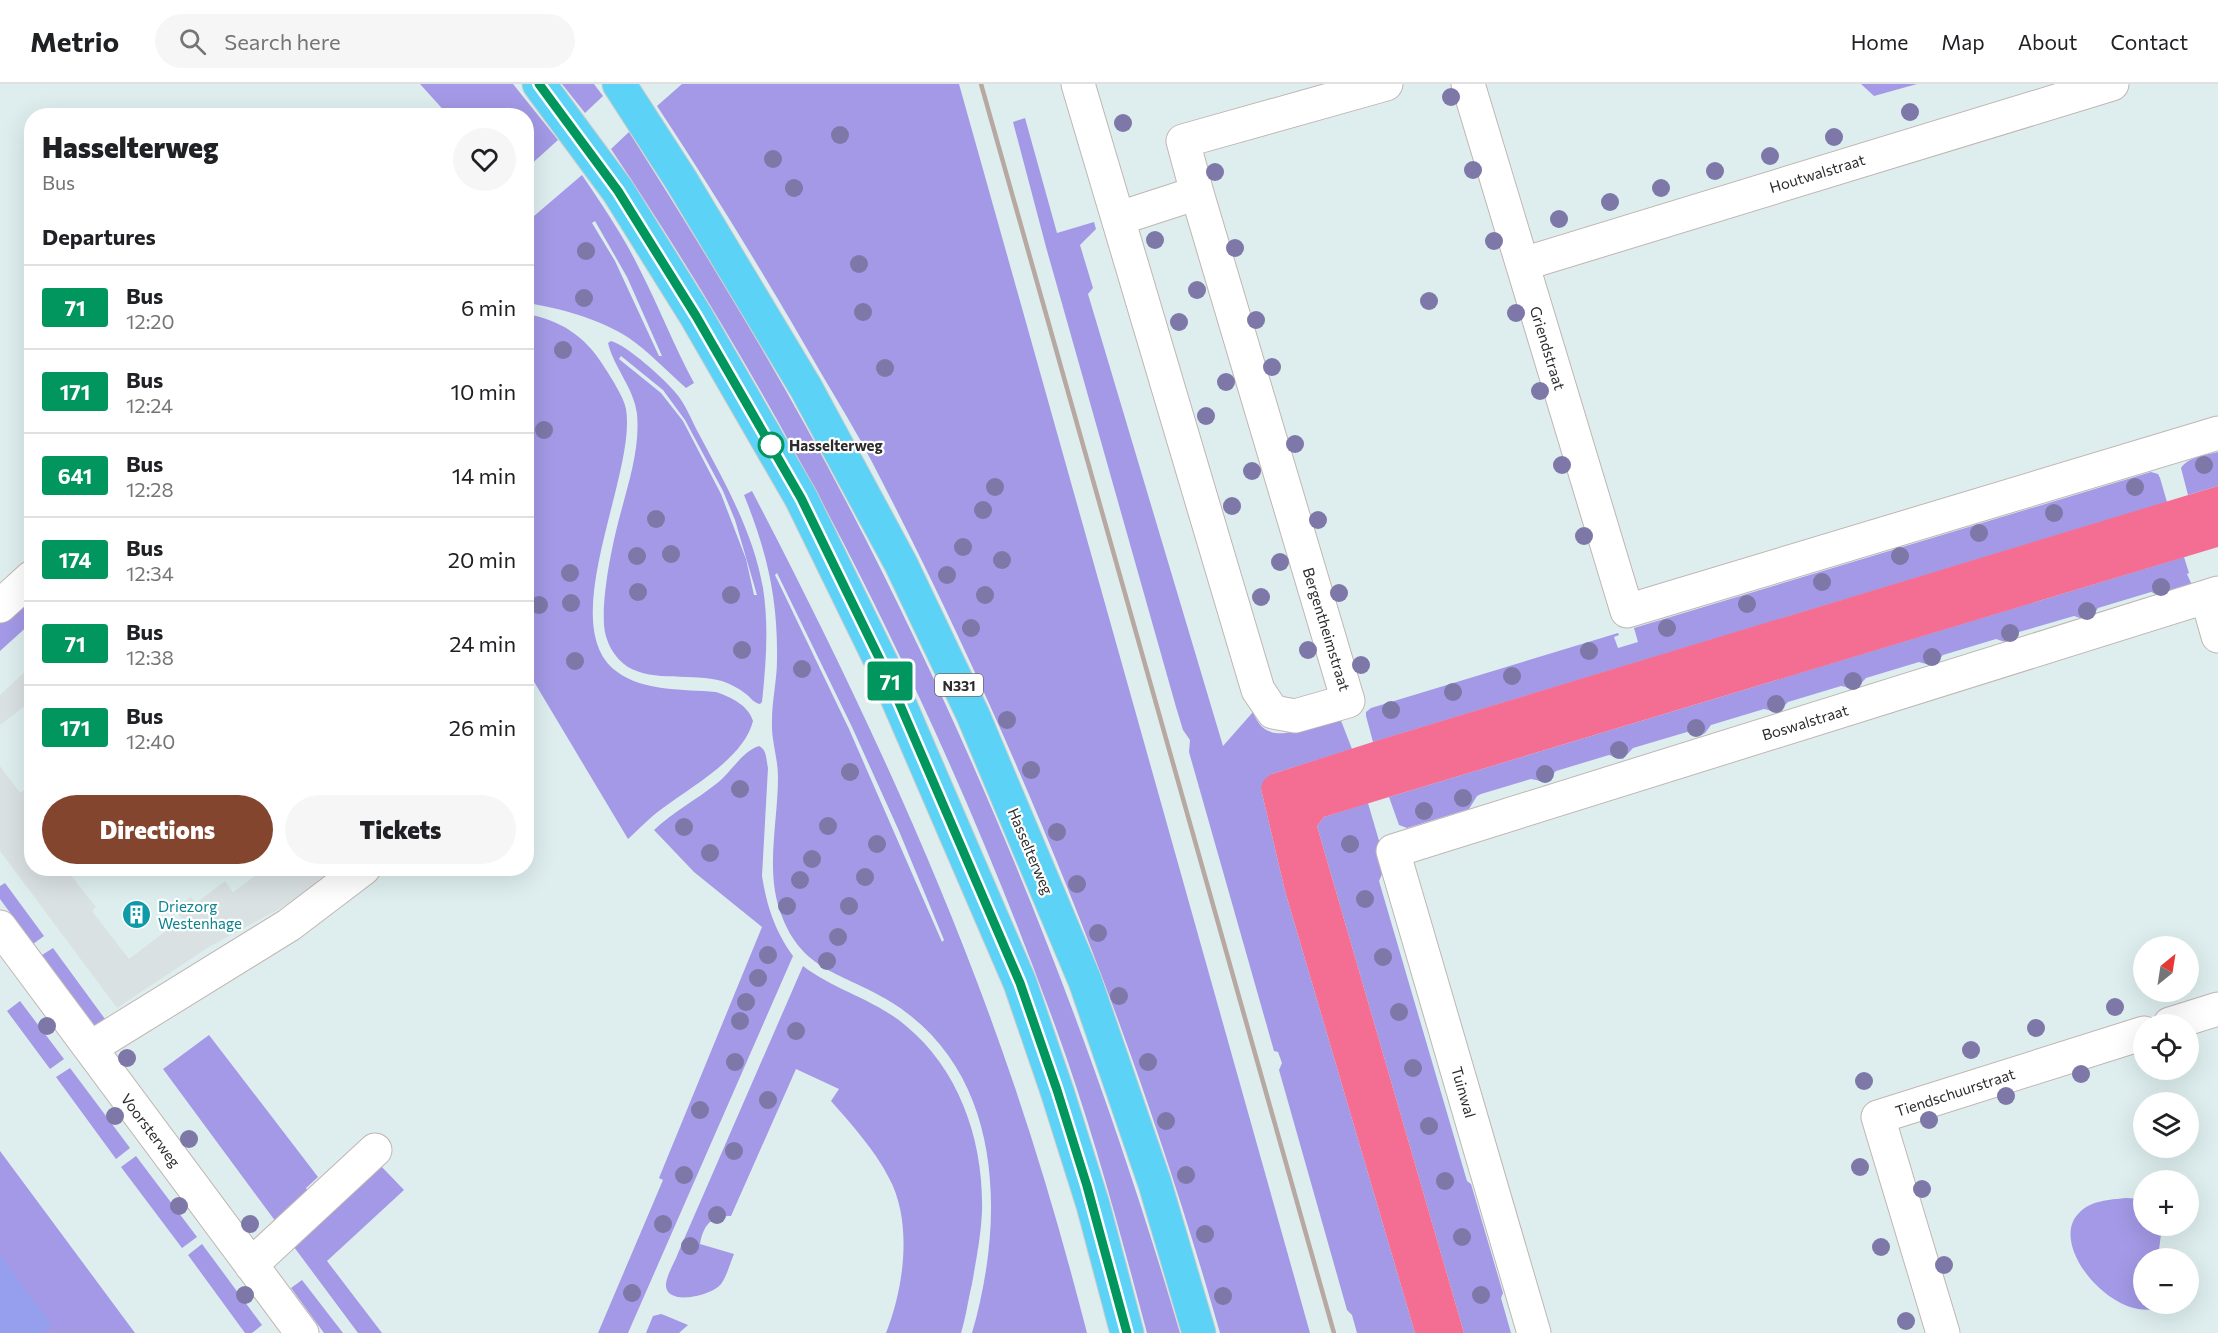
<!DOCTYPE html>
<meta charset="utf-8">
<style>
:root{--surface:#fff;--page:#f6f6f6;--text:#202124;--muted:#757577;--line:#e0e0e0;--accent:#84452e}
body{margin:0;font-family:Commissioner,sans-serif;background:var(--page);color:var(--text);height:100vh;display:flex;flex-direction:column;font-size:22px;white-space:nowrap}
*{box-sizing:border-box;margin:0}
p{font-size:20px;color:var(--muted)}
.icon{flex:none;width:33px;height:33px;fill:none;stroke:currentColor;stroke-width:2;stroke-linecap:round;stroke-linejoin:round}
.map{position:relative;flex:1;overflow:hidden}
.details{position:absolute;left:24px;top:24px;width:510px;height:768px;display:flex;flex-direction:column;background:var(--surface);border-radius:24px;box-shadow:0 6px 24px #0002}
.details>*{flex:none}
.badge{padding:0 12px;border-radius:4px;font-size:21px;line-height:39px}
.needle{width:39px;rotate:30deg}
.controls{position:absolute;left:2133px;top:852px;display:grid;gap:12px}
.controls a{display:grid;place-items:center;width:66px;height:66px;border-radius:50%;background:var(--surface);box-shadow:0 6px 24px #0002;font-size:30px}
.map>.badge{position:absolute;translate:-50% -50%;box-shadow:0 0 0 3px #fff}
h2{padding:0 18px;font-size:22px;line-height:54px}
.round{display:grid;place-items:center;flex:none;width:63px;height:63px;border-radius:32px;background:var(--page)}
.headline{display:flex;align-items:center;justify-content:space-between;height:102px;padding:0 18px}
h1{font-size:28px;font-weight:800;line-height:45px}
.button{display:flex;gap:12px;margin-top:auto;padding:12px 18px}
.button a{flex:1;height:69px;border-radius:36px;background:var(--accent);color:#fff;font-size:24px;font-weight:800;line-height:69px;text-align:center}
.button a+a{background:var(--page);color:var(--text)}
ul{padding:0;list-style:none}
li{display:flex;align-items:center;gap:18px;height:84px;padding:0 18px;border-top:2px solid var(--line)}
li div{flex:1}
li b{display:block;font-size:22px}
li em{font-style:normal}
li .badge{min-width:66px;font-weight:700;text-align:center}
header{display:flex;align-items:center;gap:36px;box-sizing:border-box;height:84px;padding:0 30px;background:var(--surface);border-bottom:2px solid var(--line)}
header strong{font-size:28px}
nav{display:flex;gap:33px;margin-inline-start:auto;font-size:21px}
.search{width:420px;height:54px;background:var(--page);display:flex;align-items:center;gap:15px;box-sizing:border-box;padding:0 21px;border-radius:33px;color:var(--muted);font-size:22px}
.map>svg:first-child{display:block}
.green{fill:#a399e6;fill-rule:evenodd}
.pitch{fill:#959fee}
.plaza{fill:#dae1e2}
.water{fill:#f36e92}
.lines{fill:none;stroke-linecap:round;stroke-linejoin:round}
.minor-casing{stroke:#c0b6b2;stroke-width:35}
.major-casing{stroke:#ccc;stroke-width:35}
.minor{stroke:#fff;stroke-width:33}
.major{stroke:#5cd2f6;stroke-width:33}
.rail{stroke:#b7a8a1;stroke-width:4.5}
.tree{fill:#7d78a8}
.line-casing{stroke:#fff;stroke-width:14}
.line{stroke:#00965e;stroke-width:9}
.stop-dot{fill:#fff;stroke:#00965e;stroke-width:3}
.labels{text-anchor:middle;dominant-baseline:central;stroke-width:4.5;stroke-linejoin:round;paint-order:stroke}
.shield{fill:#fff;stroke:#6b6b6b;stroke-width:1.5}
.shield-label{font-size:14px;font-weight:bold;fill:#2c2c2c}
.street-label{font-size:15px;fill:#2c2c2c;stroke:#fff}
.stop-label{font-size:15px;font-weight:bold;fill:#2c2c2c;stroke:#fff;text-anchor:start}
.culture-label{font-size:15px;fill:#0d838f;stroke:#fff;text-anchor:start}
</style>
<header>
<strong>Metrio</strong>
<div class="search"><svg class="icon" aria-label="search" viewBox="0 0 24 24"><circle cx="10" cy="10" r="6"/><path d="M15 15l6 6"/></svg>Search here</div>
<nav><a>Home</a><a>Map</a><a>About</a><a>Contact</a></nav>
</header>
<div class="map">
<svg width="2218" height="1249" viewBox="0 0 2218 1249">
<rect width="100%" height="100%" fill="#deeeee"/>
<path class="green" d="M420,0H513L558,56L527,84L526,32L448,31Z
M562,0H594L603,12L585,29Z
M682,0H959L1310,1249H1220C1134,948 1016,655 872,378C856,347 838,318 821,289C769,198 715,110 657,22Z
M1861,0H1917L1874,12Z
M1025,34L1057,149L1094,138L1096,145L1080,161L1093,204L1088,210L1223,662L1253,628C1269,671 1310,636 1340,634L1352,665L1272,690L1261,705L1285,807L1415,1249H1357L1352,1231L1347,1226L1279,986L1282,979L1278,968L1274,967L1189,668L1190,656L1183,646L1176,623L1046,163L1013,38Z
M629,48C706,170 782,293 848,421C986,686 1096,963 1180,1249H1147C1120,1148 1093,1046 1057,947C945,637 794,339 611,65Z
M582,91C603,122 624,153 640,186C659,223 674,262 694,299L686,304C667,287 649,268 629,254C600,235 560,224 527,219V138ZM595,137L627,193L662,272H659L615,177L592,139Z
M527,230C560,236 585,252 603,281C610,292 624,313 626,325C637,390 554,540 616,587C643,608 684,605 716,608C731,613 748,621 753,637C744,674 691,703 663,724C650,733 639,745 628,755L527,586Z
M611,257C628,262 663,294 675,308C686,320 692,338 700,352C726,401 753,448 763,504C769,542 766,580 762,618L760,620C754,619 751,614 746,610C738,604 731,600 722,597C693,589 653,598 628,583C614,574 605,557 604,541C602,508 613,456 622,424C630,394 640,362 637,330C634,304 614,284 608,259ZM621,272L663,306L685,336L723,407L735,436L757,511H754L746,475L721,410L683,337L661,309L619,275Z
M2218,368V402L2188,411L2181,384C2188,373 2206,371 2218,368Z
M2151,388L2158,390L2160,394L2167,418L1373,658L1366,632V628L1371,624L1618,549L1619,551L1614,553L1618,564L1638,558L1634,544Z
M752,407C851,597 943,792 1012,995C1041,1079 1065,1164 1087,1249H972C1006,1132 1004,984 886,915C838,887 799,886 779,824C766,783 778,736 778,693C778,674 771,656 772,637C772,616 777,596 777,576C778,514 767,468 744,411ZM777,489L852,643L899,747L944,856L942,858L849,645L775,491Z
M2184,473L2189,489L2187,490L2192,501L2165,514L2151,508L2098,524L2092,533L2083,535L2074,532L2019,548L2014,556L2005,558L1996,555L1943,571L1933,582L1919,578L1866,594L1856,605L1841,602L1788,618L1778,628L1764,625L1711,641L1705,649L1699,652L1687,648L1633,664L1623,675L1609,671L1556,687L1546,698L1531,695L1481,710L1477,712L1469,725L1407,744L1399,741L1389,713Z
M31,506V539L0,567V535Z
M759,662C767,666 766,675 768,684L762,792C767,823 775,847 793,872L628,1249H598L663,1096L659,1094L762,843L694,788L654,746C673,728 696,716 716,700C731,689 741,668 759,662Z
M1368,719L1386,781L1379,797L1467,1097L1471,1100L1503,1209L1501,1214L1511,1249H1464L1317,742L1324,733Z
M5,799L44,852L33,860L0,815V802Z
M53,864L105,935L95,942L42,871Z
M803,882C834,906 874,915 905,941C960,986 984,1058 982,1128C981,1152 976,1176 972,1200C968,1216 966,1233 961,1249H886C904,1204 913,1138 889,1094C874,1065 852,1041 831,1017L839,1005L796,985L731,1132C711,1131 703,1142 700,1160L734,1170C730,1179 727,1192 721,1200C712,1212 664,1223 666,1200C667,1190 675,1178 678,1169Z
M20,917L64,975L50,985L7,927Z
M209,951L318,1093L306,1104L308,1108L276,1138L163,985Z
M70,984L130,1064L116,1075L56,993Z
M0,1067L135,1249H0Z
M136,1072L197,1153L182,1164L121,1083Z
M379,1080L404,1106L327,1177L382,1249H358L294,1163Z
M2126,1114L2143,1115L2144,1142H2162L2158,1174H2144V1220H2168C2121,1249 2045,1162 2079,1129C2091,1116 2109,1116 2126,1114Z
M202,1160L262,1241L252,1249H245L188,1171Z
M302,1196L343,1249H324L291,1204Z
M661,1230L664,1231L688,1241L679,1249H646L653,1232Z"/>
<path class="pitch" d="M0,1171L52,1241L42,1249H0Z"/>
<path class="plaza" d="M31,582V621L29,619L0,641V611Z
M0,682L20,709L30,702L31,703V726L25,730L31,739L32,784L66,785L96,823L92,827L129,875L182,835L175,825L191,813L196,819L225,797L233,808L264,785H340L281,824L209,863L117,924L0,767Z"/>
<path class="water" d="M2218,402V463L1389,713L1324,733L1317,742L1464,1249H1415L1285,807L1261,705C1262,697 1265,694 1272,690L1379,656Z"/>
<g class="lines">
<defs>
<path id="minor" d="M1078,0L1258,606L1273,628L1295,632L1348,617L1197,109L1120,134
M1468,0L1627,527L2218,349
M1197,109L1183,57L1386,0
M1523,180L2112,0
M2207,513L2218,552
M0,522L32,493
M0,843L302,1249
M2170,940L2218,925
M90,964L289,841L364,784
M251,1181L375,1066
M1534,1249L1393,767L2218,509
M1943,1249L1878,1033L2144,949"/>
<path id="major" d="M539,0L618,107L696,232L801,414L885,586L1020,899L1057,1007L1093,1121L1127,1249
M619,0L681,96L806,304L901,480L973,631L1085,897L1155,1100L1199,1249"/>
</defs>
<use href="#minor" class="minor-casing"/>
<use href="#major" class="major-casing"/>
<use href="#minor" class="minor"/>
<use href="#major" class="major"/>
<path class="rail" d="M981,0L1334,1249"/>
</g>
<g class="tree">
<circle cx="1451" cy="13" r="9"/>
<circle cx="1910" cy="28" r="9"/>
<circle cx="1123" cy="39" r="9"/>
<circle cx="840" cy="51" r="9"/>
<circle cx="1834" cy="53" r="9"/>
<circle cx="1770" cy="72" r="9"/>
<circle cx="773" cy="75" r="9"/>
<circle cx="1473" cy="86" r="9"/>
<circle cx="1715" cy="87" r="9"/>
<circle cx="1215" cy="88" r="9"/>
<circle cx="794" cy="104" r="9"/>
<circle cx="1661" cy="104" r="9"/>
<circle cx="1610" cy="118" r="9"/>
<circle cx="1559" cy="135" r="9"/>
<circle cx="1155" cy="156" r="9"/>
<circle cx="1494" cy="157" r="9"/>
<circle cx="1235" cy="164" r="9"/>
<circle cx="586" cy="167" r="9"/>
<circle cx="859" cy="180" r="9"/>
<circle cx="1197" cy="206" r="9"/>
<circle cx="584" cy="214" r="9"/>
<circle cx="1429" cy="217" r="9"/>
<circle cx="863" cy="228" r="9"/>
<circle cx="1516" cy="229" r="9"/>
<circle cx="1256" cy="236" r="9"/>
<circle cx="1179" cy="238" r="9"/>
<circle cx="563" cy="266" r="9"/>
<circle cx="1272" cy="283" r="9"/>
<circle cx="885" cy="284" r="9"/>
<circle cx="1226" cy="298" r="9"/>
<circle cx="1540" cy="307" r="9"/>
<circle cx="1206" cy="332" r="9"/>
<circle cx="544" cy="346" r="9"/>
<circle cx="1295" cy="360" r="9"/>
<circle cx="1562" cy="381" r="9"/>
<circle cx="2204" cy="381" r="9"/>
<circle cx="1252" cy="387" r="9"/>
<circle cx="995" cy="403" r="9"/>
<circle cx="2135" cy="403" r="9"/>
<circle cx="1232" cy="422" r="9"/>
<circle cx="983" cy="426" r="9"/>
<circle cx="2054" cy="429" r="9"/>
<circle cx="656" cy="435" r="9"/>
<circle cx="1318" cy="436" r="9"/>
<circle cx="1979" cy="449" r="9"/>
<circle cx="1584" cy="452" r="9"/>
<circle cx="963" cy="463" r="9"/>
<circle cx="671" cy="470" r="9"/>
<circle cx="637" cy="472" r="9"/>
<circle cx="1900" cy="472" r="9"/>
<circle cx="1002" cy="476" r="9"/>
<circle cx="1280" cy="478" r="9"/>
<circle cx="570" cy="489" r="9"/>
<circle cx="947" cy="491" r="9"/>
<circle cx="1822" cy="498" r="9"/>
<circle cx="2161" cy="503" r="9"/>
<circle cx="638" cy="508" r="9"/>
<circle cx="1339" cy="509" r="9"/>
<circle cx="731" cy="511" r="9"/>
<circle cx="985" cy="511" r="9"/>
<circle cx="1261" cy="513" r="9"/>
<circle cx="571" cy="519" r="9"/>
<circle cx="1747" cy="520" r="9"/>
<circle cx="539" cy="521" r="9"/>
<circle cx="2087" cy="527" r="9"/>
<circle cx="971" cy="544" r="9"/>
<circle cx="1667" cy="544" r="9"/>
<circle cx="2010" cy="549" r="9"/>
<circle cx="742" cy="566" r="9"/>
<circle cx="1308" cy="566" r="9"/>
<circle cx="1589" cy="567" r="9"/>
<circle cx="1932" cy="573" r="9"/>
<circle cx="575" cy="577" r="9"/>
<circle cx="1361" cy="581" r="9"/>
<circle cx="802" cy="585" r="9"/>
<circle cx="1512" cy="592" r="9"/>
<circle cx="1853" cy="597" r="9"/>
<circle cx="1453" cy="608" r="9"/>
<circle cx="1776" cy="620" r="9"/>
<circle cx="1391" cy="626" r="9"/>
<circle cx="1007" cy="636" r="9"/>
<circle cx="1696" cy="644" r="9"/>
<circle cx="1619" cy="666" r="9"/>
<circle cx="1031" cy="686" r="9"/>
<circle cx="850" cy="688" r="9"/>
<circle cx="1545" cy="690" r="9"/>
<circle cx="740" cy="705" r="9"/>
<circle cx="1463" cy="714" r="9"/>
<circle cx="1424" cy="727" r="9"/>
<circle cx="828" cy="742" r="9"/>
<circle cx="684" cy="743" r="9"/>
<circle cx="1057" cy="748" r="9"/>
<circle cx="877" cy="760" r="9"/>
<circle cx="1350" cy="760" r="9"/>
<circle cx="710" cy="769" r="9"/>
<circle cx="812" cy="775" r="9"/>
<circle cx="865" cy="793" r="9"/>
<circle cx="800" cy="796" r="9"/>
<circle cx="1077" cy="800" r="9"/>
<circle cx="1365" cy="815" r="9"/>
<circle cx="787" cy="822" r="9"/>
<circle cx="849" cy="822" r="9"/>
<circle cx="1098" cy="849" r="9"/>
<circle cx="838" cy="853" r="9"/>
<circle cx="768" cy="871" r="9"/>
<circle cx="1383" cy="873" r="9"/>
<circle cx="827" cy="877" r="9"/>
<circle cx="758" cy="894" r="9"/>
<circle cx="1119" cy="912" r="9"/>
<circle cx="746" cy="918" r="9"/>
<circle cx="2115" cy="923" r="9"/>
<circle cx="1399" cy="928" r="9"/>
<circle cx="740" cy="937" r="9"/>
<circle cx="47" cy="942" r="9"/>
<circle cx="2036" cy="944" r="9"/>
<circle cx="796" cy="947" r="9"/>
<circle cx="1971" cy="966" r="9"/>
<circle cx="127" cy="974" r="9"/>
<circle cx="735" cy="978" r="9"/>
<circle cx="1148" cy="978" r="9"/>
<circle cx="1413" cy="984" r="9"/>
<circle cx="2081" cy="990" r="9"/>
<circle cx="1864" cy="997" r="9"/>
<circle cx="2006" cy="1012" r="9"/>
<circle cx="768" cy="1016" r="9"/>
<circle cx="700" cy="1026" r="9"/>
<circle cx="115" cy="1032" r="9"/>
<circle cx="1929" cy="1036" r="9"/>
<circle cx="1166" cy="1037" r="9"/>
<circle cx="1429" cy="1042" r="9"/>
<circle cx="189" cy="1055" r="9"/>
<circle cx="734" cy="1067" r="9"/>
<circle cx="1860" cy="1083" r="9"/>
<circle cx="684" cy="1091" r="9"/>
<circle cx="1186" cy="1091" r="9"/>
<circle cx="1445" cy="1097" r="9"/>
<circle cx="1922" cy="1105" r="9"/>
<circle cx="179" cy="1122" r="9"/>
<circle cx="717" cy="1131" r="9"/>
<circle cx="250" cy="1140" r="9"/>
<circle cx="663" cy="1140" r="9"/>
<circle cx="1205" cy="1150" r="9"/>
<circle cx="1462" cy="1153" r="9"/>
<circle cx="690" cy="1162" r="9"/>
<circle cx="1881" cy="1163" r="9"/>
<circle cx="1944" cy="1181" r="9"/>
<circle cx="632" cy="1209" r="9"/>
<circle cx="245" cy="1211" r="9"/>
<circle cx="1481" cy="1211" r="9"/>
<circle cx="1223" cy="1212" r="9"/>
<circle cx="1906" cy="1237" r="9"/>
</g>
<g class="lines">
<defs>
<path id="line" d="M539,0L618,107L696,232L801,414L885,586L1020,899L1057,1006L1087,1102L1127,1249"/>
</defs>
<use href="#line" class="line-casing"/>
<use href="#line" class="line"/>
</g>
<defs>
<symbol id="building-disc" viewBox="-11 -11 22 22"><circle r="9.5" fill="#0f9aa8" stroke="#fff"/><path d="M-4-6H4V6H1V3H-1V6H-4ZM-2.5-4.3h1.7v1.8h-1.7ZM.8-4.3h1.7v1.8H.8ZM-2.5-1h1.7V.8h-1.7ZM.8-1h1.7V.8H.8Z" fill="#fff"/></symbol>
</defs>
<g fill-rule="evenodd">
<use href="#building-disc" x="120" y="814" width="33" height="33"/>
</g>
<circle class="stop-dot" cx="771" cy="361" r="12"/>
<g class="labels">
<rect class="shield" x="935" y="590" width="48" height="22" rx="4.5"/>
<g class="shield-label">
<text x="959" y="601">N331</text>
</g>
<g class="street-label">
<text transform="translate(1817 89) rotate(-17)">Houtwalstraat</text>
<text transform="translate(1548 264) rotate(73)">Griendstraat</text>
<text transform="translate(1327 545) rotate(73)">Bergentheimstraat</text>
<text transform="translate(1805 638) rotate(-17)">Boswalstraat</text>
<text transform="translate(1031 767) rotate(67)">Hasselterweg</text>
<text transform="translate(1464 1008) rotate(74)">Tuinwal</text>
<text transform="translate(1955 1008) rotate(-18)">Tiendschuurstraat</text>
<text transform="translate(151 1046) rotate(53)">Voorsterweg</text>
</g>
<g class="stop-label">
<text x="789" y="361">Hasselterweg</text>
</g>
<g class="culture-label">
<text x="158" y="822">Driezorg<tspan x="158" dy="17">Westenhage</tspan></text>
</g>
</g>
</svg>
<div class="controls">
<a><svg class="needle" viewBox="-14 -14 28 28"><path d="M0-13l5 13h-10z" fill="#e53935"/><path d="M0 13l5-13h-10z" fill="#757577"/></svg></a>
<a><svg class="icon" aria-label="locate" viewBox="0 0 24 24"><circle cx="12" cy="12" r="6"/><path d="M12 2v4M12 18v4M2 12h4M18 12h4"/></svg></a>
<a><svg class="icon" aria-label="layers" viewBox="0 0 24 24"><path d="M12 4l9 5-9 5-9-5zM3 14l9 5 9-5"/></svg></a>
<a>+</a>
<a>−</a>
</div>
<b class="badge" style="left:890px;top:597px;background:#00965e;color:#fff">71</b>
<section class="details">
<div class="headline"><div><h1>Hasselterweg</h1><p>Bus</p></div><a class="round"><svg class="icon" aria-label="heart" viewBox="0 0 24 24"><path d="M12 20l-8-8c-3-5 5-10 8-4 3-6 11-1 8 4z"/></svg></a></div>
<h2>Departures</h2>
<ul>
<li><span class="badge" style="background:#00965e;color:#fff">71</span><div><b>Bus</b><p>12:20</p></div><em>6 min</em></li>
<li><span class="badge" style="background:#00965e;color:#fff">171</span><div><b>Bus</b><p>12:24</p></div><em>10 min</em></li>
<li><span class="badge" style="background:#00965e;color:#fff">641</span><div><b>Bus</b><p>12:28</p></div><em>14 min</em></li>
<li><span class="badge" style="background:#00965e;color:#fff">174</span><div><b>Bus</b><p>12:34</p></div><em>20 min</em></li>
<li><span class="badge" style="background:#00965e;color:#fff">71</span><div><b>Bus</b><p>12:38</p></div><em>24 min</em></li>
<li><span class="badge" style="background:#00965e;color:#fff">171</span><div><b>Bus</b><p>12:40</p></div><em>26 min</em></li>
</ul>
<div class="button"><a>Directions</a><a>Tickets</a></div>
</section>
</div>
